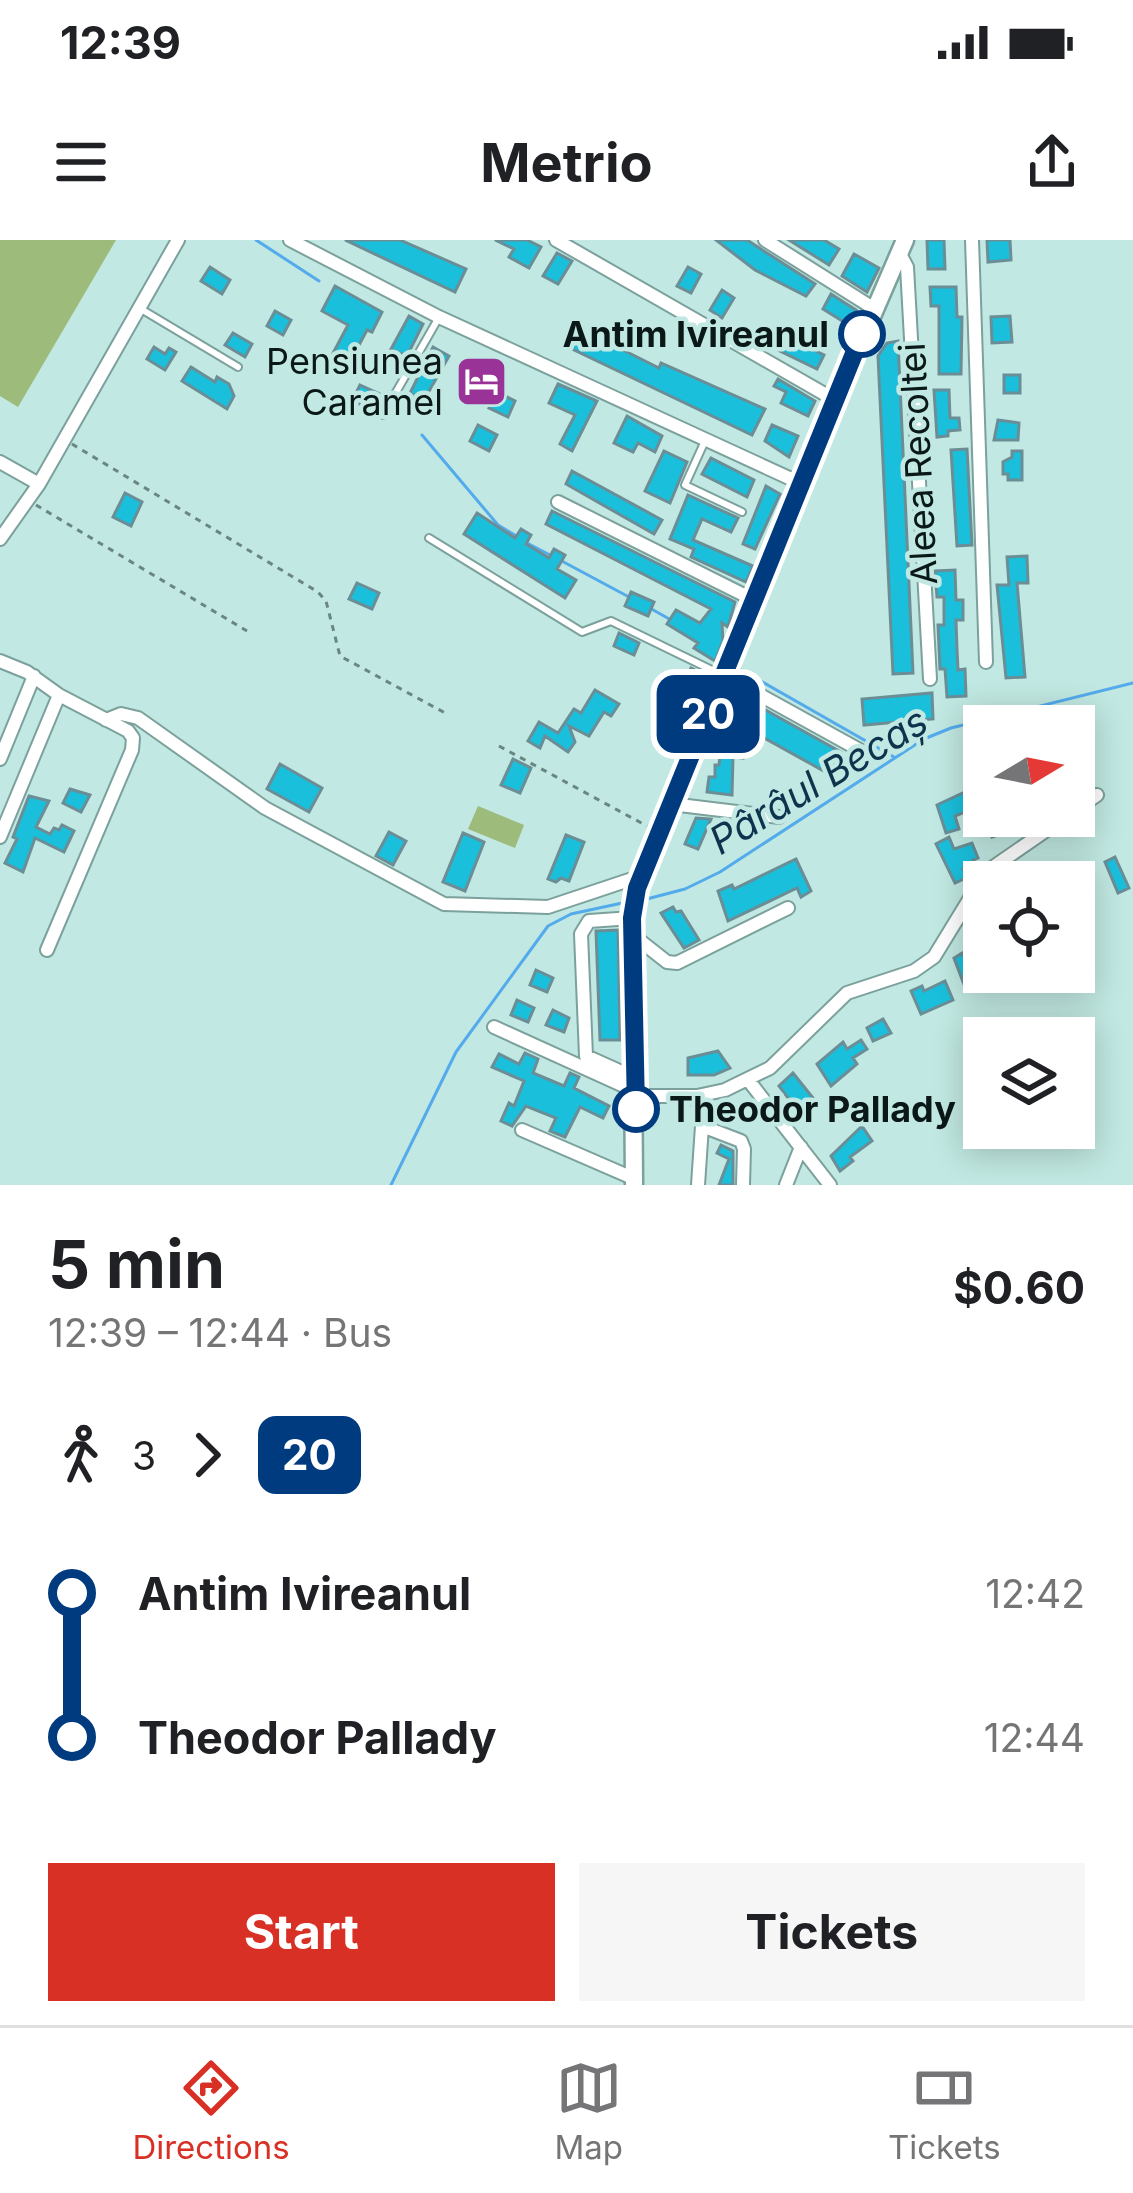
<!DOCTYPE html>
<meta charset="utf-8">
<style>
:root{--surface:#fff;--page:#f6f6f6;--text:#202124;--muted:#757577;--line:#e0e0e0;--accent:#d93025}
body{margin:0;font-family:Inter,sans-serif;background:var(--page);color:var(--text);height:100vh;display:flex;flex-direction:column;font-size:45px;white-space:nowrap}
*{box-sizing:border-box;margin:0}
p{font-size:39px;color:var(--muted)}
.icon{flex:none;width:66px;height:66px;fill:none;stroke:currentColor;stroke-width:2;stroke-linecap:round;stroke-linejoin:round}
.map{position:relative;height:945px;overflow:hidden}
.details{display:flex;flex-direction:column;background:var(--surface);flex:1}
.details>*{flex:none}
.badge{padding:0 24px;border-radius:18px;font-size:42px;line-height:78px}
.needle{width:78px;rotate:80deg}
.buttons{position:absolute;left:963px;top:465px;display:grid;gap:24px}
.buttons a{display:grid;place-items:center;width:132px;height:132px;border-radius:0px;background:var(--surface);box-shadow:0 6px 30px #0003;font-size:60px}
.map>.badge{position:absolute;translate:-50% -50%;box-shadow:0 0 0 6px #fff}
.legs{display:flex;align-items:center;gap:18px;height:132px;padding:0 48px;font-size:39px}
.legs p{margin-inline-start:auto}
.summary{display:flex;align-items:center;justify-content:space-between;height:204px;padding:0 48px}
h1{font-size:66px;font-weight:700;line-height:90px}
.primary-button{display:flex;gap:24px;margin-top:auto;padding:24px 48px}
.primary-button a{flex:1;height:138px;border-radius:0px;background:var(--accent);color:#fff;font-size:48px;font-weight:700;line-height:138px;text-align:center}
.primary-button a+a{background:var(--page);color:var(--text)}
ul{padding:0 48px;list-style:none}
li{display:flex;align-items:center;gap:42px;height:144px;font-size:45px}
li i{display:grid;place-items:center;width:18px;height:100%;margin:0 15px;background:currentColor}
li i::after{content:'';width:30px;height:30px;margin:-15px;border:9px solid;border-radius:50%;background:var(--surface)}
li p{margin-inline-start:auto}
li:first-child i{background:linear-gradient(#0000 50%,currentColor 0)}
li:last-child i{background:linear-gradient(currentColor 50%,#0000 0)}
.status{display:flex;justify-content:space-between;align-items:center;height:84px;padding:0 60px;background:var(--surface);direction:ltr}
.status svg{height:33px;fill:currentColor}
header{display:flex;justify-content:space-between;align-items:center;height:156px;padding:0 48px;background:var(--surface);font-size:54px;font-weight:700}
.tabs{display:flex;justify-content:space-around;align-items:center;height:168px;border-top:3px solid var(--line);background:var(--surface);font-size:33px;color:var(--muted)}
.tabs a{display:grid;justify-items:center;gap:6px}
.tabs .current{color:var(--accent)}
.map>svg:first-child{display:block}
.green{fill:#9dbb7a}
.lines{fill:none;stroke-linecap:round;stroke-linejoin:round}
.stream{stroke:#53abec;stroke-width:3}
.building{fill:#1abfdc;stroke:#6b8e96;stroke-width:3}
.lane-casing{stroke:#7ca19c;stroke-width:10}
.street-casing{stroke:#7ca19c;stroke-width:16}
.secondary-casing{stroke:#7ca19c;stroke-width:21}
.path{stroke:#6a8682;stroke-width:3;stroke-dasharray:6 6;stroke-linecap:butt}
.lane{stroke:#fff;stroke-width:6}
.street{stroke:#fff;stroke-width:12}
.secondary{stroke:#fff;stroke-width:16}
.line-1-casing{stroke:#fff;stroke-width:27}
.line-1{stroke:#003b80;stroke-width:18}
.stop-1-dot{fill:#fff;stroke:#003b80;stroke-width:6}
.labels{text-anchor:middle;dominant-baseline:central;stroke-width:9;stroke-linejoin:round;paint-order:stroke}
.stop-label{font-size:36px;font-weight:bold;fill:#0a1817;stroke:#c1e8e2;text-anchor:end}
.poi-label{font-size:36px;fill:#0a1817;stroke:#c1e8e2;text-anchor:end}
.street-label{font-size:36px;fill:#0a1817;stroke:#c1e8e2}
.water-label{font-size:39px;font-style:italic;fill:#0d334d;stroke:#c1e8e2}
</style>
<div class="status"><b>12:39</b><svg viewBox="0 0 49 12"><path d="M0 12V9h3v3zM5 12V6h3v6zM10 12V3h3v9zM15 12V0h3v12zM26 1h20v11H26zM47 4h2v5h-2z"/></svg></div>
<header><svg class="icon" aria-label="menu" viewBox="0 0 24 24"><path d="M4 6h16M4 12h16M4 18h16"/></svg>Metrio<svg class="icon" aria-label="share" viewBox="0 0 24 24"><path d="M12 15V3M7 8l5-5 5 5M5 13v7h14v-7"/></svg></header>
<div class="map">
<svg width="1133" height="945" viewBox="0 0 1133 945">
<rect width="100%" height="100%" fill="#c1e8e2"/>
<path class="green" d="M0,0H116L18,167L0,156Z
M478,566L524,585L515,608L468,589Z"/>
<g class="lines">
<path class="stream" d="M256,0L319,41
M422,195L498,285L518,297
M527,303L550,315
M558,319L629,357
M648,367L671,380
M736,427L894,517
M643,660L685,649L720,632L924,499L951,488L1133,443
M391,945L456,812L548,686L571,674L627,662"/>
</g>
<path class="building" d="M345,0H400L466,29L455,52Z
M495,0H527L541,7L529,28L509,17L514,9Z
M716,0H747L815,44L806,56L755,30Z
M789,0H824L839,9L829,25Z
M927,0H944L945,29H928Z
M987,0H1010L1011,20L988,22Z
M557,13L572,21L558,44L543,36Z
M854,14L879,28L867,52L842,36Z
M210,27L230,40L222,54L201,41Z
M688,27L701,34L691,53L677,46Z
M335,46L382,72L372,92L367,90L348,126L331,117L348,85L322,71Z
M930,47H956L957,77H962L961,134H939V66H931Z
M722,50L734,58L722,78L710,70Z
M831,54L856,70L847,84L823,69Z
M275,71L291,80L283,95L267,86Z
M409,76L423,84L407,116L391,109Z
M1010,76L1012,102L992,103L991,77Z
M762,85L824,115L817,129L755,99Z
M577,87L659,128L661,123L765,169L752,195L568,107Z
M233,93L252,104L245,117L225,105Z
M898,101L913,433L893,434L878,116L887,103Z
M154,107L165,114L169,108L176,112L165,130L147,119Z
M433,107L449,116L424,160L410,153Z
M191,127L215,142L217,137L229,144L234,156L227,169L182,141Z
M1004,135H1020V153H1004Z
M778,139L815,161L808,176L781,163L786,152L774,146Z
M558,144L597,161L572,211L560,204L575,175L549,163Z
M360,145L382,155L375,171L352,161Z
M934,150H949L950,178H959L960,190L948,191V196L937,197Z
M497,152L515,161L508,177L489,168Z
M627,176L662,196L655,212L638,203L633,212L614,203Z
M998,180L1019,183L1018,200H994Z
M478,185L497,195L489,211L470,201Z
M772,185L798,196L789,217L765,201Z
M967,209L972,305L957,306L951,210Z
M664,211L687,222L670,263L645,251Z
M1012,211H1022V240H1008V234H1003V222L1012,217Z
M711,218L754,240L747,257L702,234Z
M572,231L662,280L654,294L566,244Z
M766,246L780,254L755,309L743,304Z
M125,253L142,262L131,286L113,277Z
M688,255L738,278L731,292L702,279L693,300L753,326L746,342L691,317L694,309L670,299Z
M552,271L735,362L728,387L722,383L723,401L715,421L694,408L698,403L667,384L676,370L700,383L711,369L546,284Z
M477,273L515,298L521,289L531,295L526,304L549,318L554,309L565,315L557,329L576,340L565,358L464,294Z
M1027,316L1028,343H1017L1025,437L1006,438L997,345H1009L1007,317Z
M955,330L956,360H963V380H956L957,409L958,430L965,429L966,456L947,457L945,429H940L938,385H944V357H937L935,331Z
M357,343L379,353L372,369L349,359Z
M631,352L654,362L648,376L625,366Z
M619,393L639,403L634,415L614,406Z
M691,428L708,437L675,516L657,508Z
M595,450L619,464L611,476L604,472L589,496L569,486L575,502L568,512L545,496L540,508L528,501L539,482L558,493L574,469L581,473Z
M932,453L933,479L864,485L862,459Z
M762,468L841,512L829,534L750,490Z
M722,499L744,502L743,518L733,517L732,555L707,552L709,537H715V525H719Z
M513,519L531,528L520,553L501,545Z
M280,524L322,548L309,572L267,549Z
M984,543V564L955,576L959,589L946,593L937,565Z
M70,549L90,555L81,572L63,563Z
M29,556L49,561L36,587L50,594L54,588L59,590L62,585L74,591L64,612L35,598L23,632L5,623L17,599L13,597Z
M983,576H1035L1022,582L1025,589L1013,594L1011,590L992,597Z
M696,578L711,579L698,609L685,604Z
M389,592L406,601L393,625L376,616Z
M463,593L484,602L465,651L443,642Z
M566,595L584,602L569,641L561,638L556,642L548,639Z
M949,597L954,609L972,603L978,618L973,620L975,624L963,629L968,637L955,643L936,604Z
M1115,617L1129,648L1118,653L1105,622Z
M796,619L811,651L801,657L797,648L728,681L718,651L732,645L734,649Z
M673,667L676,672L681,671L699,700L684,708L661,673Z
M618,690L620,800H600L596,691Z
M962,713L968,724L972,723L979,741L965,747L954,718Z
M536,730L553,738L547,752L530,745Z
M1053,732H1081L1077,734L1083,741L1065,751Z
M945,741L953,760L921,774L911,751L922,746L924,751Z
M517,760L534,768L528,782L511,775Z
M553,770L569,778L564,792L546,785Z
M883,779L891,793L873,801L867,788Z
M861,800L867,809L853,818L857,824L831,846L817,824L843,802L847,809Z
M718,811L730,828L714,835H688V818Z
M525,813L538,819L533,833L564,846L570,833L579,837L574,848L609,866L603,878L580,867L565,897L550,891L556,878L526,866L512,886L501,881L509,863L514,866L524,841L492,827L499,814L519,824Z
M793,833L817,863L803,878L779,846Z
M862,886L872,901L850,917L853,921L840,931L831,916Z
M721,905L733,911V945H719L729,919L717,913Z"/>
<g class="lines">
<defs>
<path id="lane" d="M141,69L238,127
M383,175L438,79
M704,203L685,245L742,272
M429,298L582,392L611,381L720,434"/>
<path id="street" d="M290,0L439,77L800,243
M556,0L835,160
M765,0L873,68
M972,0L986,422
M899,12L907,27L930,439
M0,222L39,244
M558,262L754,360
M0,299L39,244L178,0
M0,421L27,432L59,455L128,491L133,498L132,510L47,710
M724,435L865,513
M106,480L121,474L138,478L265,568L444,664L548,667L641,636
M0,519L34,436
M671,564L779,577
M1074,571L1097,555
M0,597L59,455
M632,678L589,681L581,694L586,816L635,838
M634,696L667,722L677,723L788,668
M494,787L646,856H697L725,850L770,828L847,753L914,731L934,717L986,632L1067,576
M749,841L830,945
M697,856L702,886L698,945
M702,886L741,901L744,909L743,945
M522,890L635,939
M786,945L801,907"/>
<path id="secondary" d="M634,945L632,678L637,648L800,243L905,0"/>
</defs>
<use href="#lane" class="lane-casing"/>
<use href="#street" class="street-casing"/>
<use href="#secondary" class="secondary-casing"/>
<path class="path" d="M72,204L318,352L326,361L340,416L447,474
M36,265L247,391
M499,506L647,586"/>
<use href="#lane" class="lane"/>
<use href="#street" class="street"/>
<use href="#secondary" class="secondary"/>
</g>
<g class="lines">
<defs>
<path id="line-1" d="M636,869L632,678L637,648L862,94"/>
</defs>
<use href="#line-1" class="line-1-casing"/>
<use href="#line-1" class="line-1"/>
</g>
<defs>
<symbol id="hotel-square" viewBox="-11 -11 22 22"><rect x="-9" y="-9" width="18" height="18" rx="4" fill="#993397" stroke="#c1e8e2"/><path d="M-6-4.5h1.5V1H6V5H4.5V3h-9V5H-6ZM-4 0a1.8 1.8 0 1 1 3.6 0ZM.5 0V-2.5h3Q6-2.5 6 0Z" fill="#fff"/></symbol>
</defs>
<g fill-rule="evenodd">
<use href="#hotel-square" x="452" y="112" width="59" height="59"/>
</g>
<g class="stop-1-dot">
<circle cx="862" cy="94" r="21"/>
<circle cx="636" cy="869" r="21"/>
</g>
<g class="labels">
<g class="stop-label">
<text x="829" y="94">Antim Ivireanul</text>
<text x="669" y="869" text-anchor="start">Theodor Pallady</text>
</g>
<g class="poi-label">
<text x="443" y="121">Pensiunea<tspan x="443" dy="41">Caramel</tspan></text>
</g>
<g class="street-label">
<text transform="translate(918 224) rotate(-93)">Aleea Recoltei</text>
</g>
<g class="water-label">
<text transform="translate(818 540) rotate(-31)">Pârâul Becaș</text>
</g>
</g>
</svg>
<div class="buttons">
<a><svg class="needle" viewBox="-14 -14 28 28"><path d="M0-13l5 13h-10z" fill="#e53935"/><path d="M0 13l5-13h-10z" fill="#757577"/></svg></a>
<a><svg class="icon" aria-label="locate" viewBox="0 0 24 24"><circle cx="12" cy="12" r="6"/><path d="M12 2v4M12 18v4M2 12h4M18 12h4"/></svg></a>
<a><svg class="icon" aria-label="layers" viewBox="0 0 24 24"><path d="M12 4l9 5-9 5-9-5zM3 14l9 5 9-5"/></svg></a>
</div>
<b class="badge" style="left:708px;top:474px;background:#003b80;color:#fff">20</b>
</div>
<section class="details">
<div class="summary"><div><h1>5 min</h1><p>12:39 – 12:44 · Bus</p></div><b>$0.60</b></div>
<div class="legs"><svg class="icon" aria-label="walk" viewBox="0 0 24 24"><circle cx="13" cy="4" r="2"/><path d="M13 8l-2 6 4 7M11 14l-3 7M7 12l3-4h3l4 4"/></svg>3<svg class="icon" aria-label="forward" viewBox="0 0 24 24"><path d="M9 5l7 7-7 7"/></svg><b class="badge" style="background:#003b80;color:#fff">20</b></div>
<ul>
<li><i style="color:#003b80"></i><b>Antim Ivireanul</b><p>12:42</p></li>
<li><i style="color:#003b80"></i><b>Theodor Pallady</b><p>12:44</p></li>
</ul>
<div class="primary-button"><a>Start</a><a>Tickets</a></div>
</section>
<nav class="tabs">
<a class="current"><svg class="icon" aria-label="directions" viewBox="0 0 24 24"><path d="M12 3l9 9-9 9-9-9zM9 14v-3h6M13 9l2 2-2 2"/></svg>Directions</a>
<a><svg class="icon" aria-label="map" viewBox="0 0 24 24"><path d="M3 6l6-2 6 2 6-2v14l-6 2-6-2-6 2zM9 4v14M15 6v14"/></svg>Map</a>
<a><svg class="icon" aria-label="tickets" viewBox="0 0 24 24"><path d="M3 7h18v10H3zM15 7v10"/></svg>Tickets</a>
</nav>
